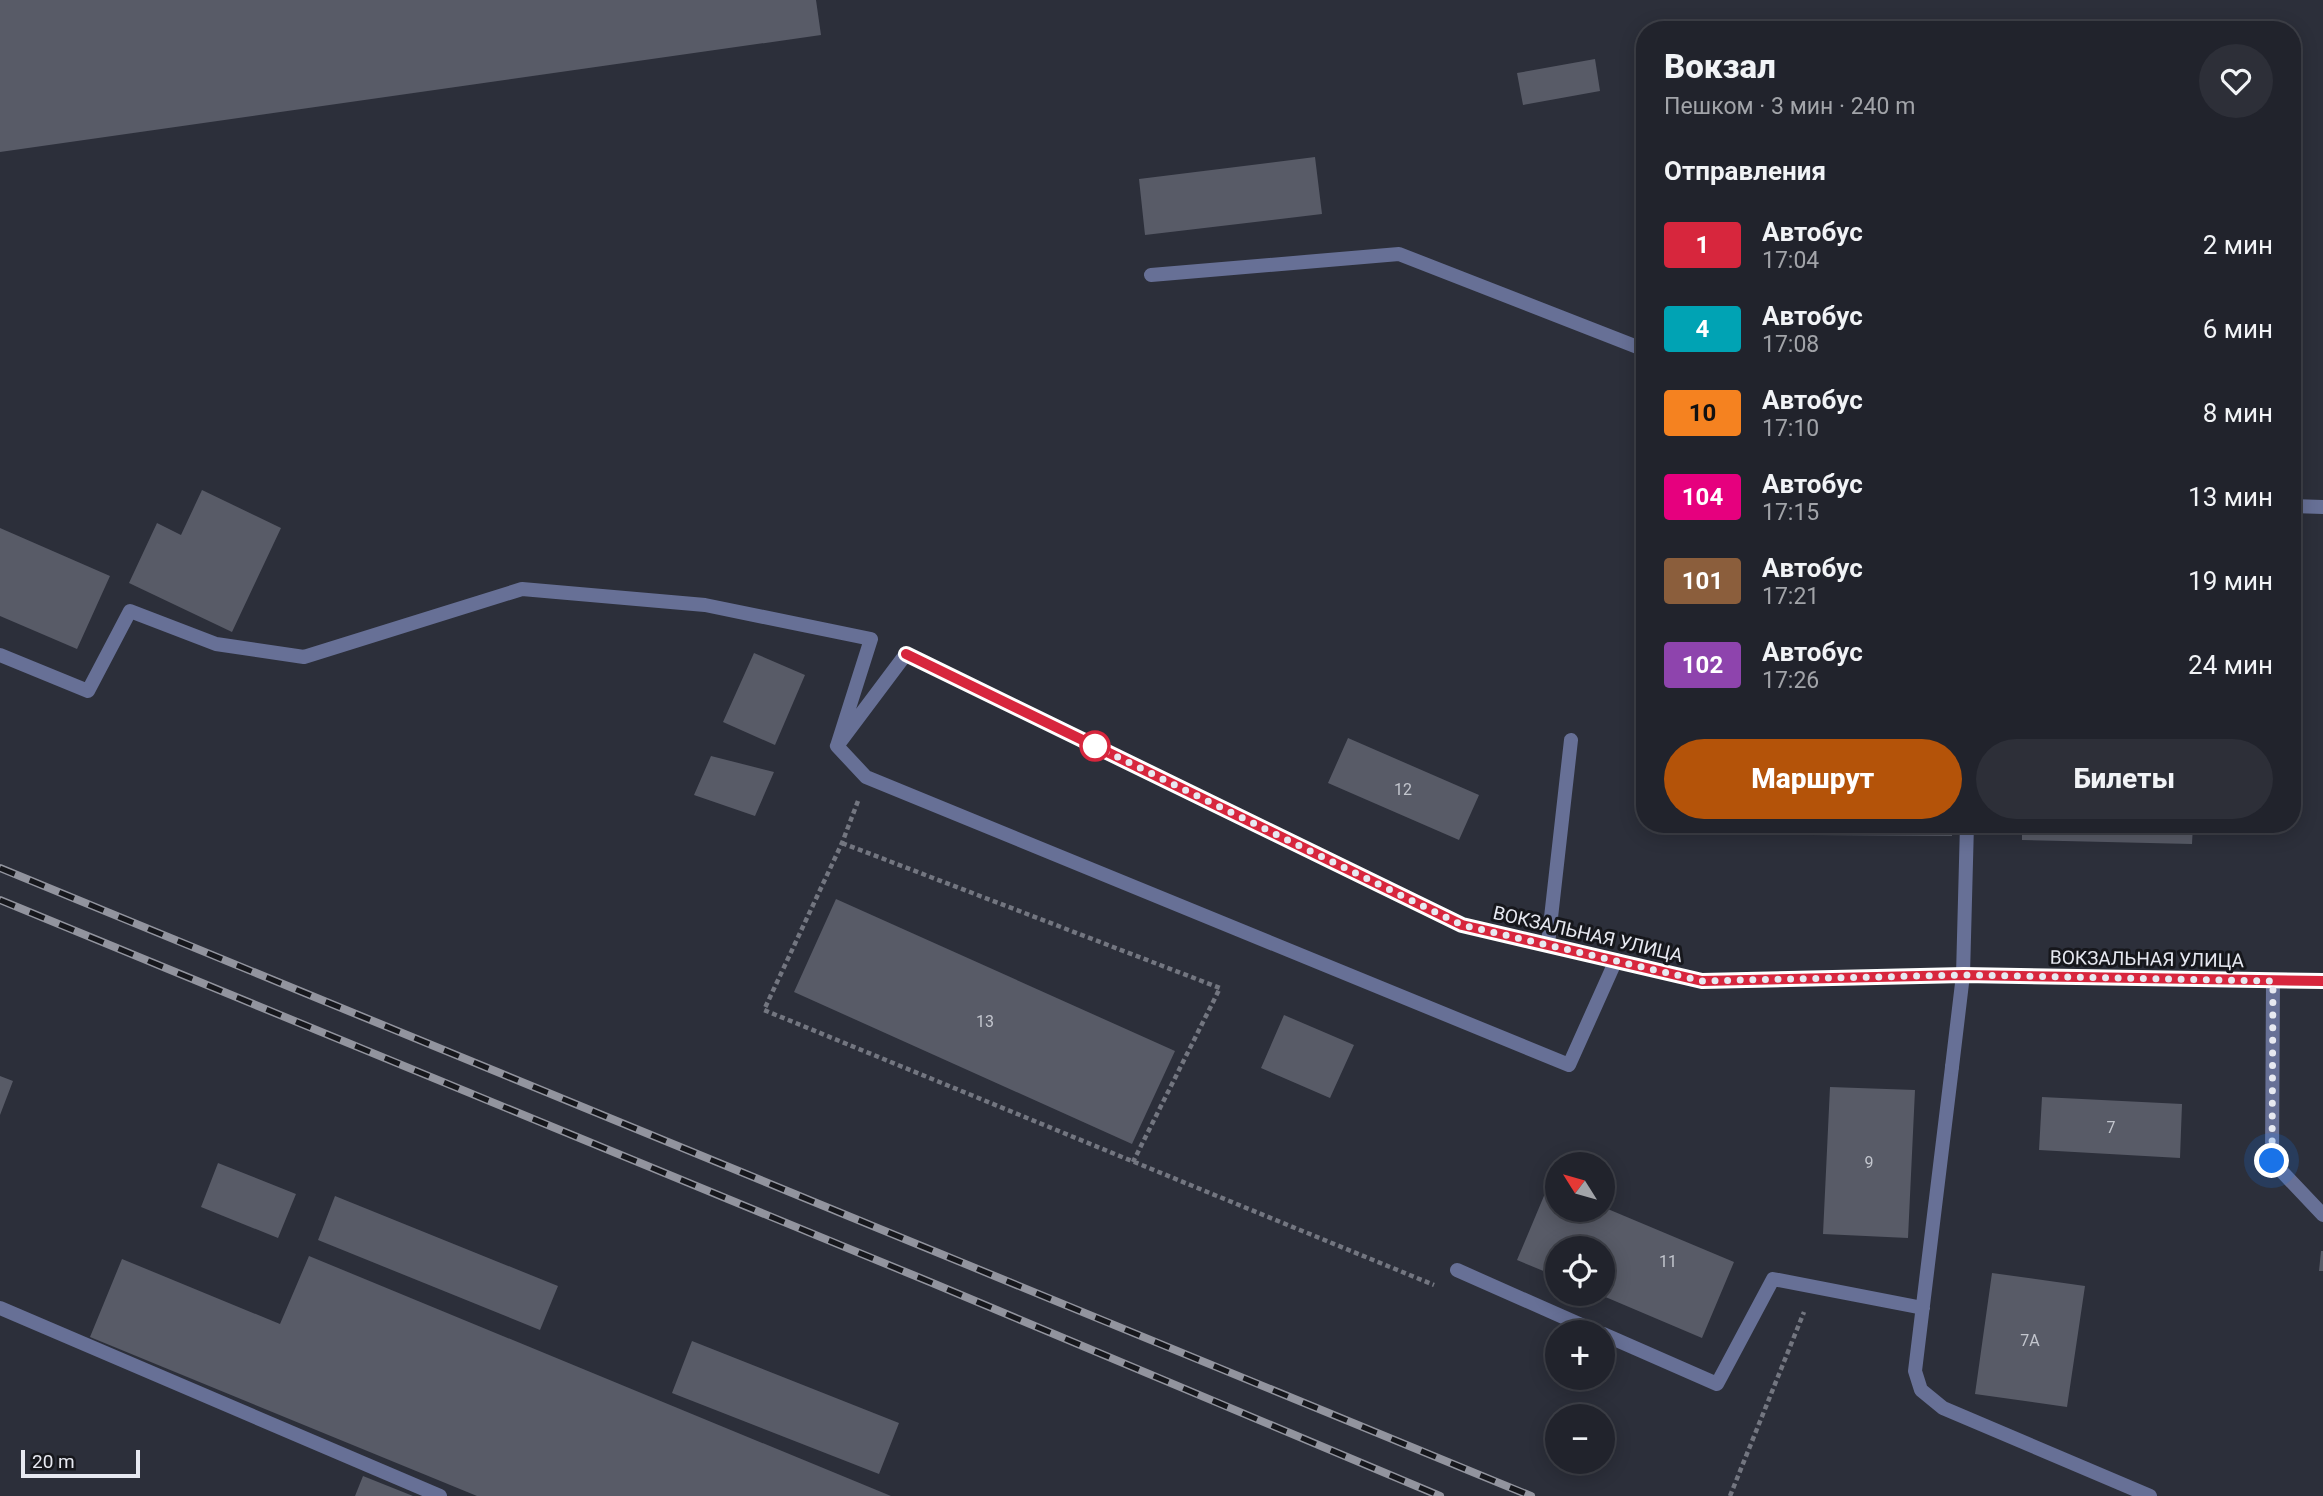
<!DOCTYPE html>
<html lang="ru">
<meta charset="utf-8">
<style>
:root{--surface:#21232c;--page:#2d2f38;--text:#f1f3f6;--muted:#a2a4a9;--line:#3e4048;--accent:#b45309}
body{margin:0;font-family:Roboto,sans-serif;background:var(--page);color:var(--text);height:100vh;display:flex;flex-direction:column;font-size:26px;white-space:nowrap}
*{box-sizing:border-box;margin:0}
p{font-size:23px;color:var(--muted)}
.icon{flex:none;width:38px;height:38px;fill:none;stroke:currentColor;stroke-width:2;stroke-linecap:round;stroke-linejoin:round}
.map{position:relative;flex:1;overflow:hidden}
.drawer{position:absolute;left:1636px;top:21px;width:665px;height:812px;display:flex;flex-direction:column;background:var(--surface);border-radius:28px;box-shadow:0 4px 18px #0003,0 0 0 2px var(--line)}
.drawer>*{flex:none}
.badge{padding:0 14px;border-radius:5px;font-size:24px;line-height:46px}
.needle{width:46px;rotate:307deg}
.controls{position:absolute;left:1545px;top:1152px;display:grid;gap:14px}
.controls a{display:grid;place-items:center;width:70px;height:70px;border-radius:50%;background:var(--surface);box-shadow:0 4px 18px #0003,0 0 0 2px var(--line);font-size:35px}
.scale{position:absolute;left:21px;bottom:18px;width:119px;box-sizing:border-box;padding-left:7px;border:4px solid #e7e9f1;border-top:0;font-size:19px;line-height:24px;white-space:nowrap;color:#e7e9f1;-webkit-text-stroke:5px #16171c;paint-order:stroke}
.you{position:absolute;width:35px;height:35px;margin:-18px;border:5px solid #fff;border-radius:50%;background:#1a73e8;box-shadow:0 0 0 10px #1a73e833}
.map>.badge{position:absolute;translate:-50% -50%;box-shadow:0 0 0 4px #fff}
h2{padding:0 28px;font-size:26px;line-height:63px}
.round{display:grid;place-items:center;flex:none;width:74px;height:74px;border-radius:37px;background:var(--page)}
.summary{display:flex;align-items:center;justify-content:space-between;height:119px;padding:0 28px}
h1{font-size:33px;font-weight:800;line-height:52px}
.button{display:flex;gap:14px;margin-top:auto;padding:14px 28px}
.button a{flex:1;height:80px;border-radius:42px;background:var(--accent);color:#fff;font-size:28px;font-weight:800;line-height:80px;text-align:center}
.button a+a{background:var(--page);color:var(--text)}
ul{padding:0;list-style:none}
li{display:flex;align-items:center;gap:21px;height:84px;padding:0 28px}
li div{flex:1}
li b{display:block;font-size:26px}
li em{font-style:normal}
li .badge{min-width:77px;font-weight:700;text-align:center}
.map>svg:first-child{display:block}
.building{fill:#585b67}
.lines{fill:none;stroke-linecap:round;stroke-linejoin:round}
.path{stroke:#737680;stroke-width:4.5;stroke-dasharray:5 3.5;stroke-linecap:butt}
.service{stroke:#677096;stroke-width:14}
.minor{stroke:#677096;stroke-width:14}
.rail-casing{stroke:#92949e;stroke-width:8}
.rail{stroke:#16171c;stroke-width:5;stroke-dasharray:16;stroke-linecap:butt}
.line-casing{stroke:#fff;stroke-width:16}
.line{stroke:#d7263d;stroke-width:10}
.walk{stroke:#e7e9f1;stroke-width:7;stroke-dasharray:0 12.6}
.stop-dot{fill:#fff;stroke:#d7263d;stroke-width:3.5}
.labels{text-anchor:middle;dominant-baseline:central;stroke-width:6;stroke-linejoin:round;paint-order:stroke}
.number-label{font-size:16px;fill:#c3c6ce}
.street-label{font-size:19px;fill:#e7e9f1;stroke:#16171c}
</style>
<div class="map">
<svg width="2323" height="1496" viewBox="0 0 2323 1496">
<rect width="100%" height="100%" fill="#2c2f3a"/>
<path class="building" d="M0,0H816L821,35L0,152Z
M1595,59L1600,91L1523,105L1517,73Z
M1315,157L1322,214L1145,235L1139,179Z
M202,490L281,528L232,632L129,583L157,523L181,535Z
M0,528L110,576L77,649L0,616Z
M754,653L805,675L775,745L723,722Z
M1348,738L1479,795L1459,840L1328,783Z
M711,756L774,772L755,816L694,795Z
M1676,824H1952V836L1676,834Z
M2022,824H2193L2192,844L2022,840Z
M836,899L1175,1051L1132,1144L794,992Z
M1284,1015L1354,1045L1330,1098L1261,1068Z
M0,1076L13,1081L0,1115Z
M1830,1087L1915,1090L1908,1238L1823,1234Z
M2042,1097L2182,1104L2180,1158L2039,1150Z
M218,1163L296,1194L278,1238L201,1207Z
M1549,1184L1558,1188V1209H1603V1207L1734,1262L1702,1338L1596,1293H1603V1248H1558V1277L1517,1260Z
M335,1196L558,1286L540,1330L318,1240Z
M2321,1251H2323V1271H2319Z
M309,1256L891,1496H477L90,1337L122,1259L280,1324Z
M1992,1273L2085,1286L2067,1407L1975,1394Z
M692,1341L899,1423L879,1474L672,1393Z
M363,1476L413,1496H355Z"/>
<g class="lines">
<path class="path" d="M858,801L842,843L764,1010L1434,1285
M842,843L1220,988L1133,1162
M1730,1496L1804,1312"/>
<path class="service" d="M1151,275L1399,254L1645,350
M906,654L837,746L866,777L1569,1065L1616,960
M0,655L88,691L130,611L216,644L304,657L522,589L705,605L871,639L837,746
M1548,944L1571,740
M2273,981L2272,1161L2323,1215
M1952,1067L1915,1371L1921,1390L1943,1408L2150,1496
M1457,1270L1597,1332
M0,1308L440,1496
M1603,1334L1717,1384L1773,1279L1923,1308"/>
<path class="minor" d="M2292,506L2323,507
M906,654L1462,925L1702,981L1963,975L2323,981
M1952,1067L1963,975L1967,824"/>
<defs>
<path id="rail" d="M0,868L1531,1496
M0,900L930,1282L1440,1496"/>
</defs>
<use href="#rail" class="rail-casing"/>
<use href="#rail" class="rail"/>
</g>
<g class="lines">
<defs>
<path id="line" d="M906,654L1462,925L1702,981L1964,975L2323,981"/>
</defs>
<use href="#line" class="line-casing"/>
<use href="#line" class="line"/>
<path class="walk" d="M1095,746L1462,925L1702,981L1964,975L2273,981L2272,1161"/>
</g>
<circle class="stop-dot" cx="1095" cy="746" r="14"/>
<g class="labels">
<g class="number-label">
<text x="1403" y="789">12</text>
<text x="985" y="1021">13</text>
<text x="2111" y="1127">7</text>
<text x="1869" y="1162">9</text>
<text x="1668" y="1261">11</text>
<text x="2030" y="1340">7А</text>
</g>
<g class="street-label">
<text transform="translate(1588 934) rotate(13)">ВОКЗАЛЬНАЯ УЛИЦА</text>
<text transform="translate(2147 959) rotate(1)">ВОКЗАЛЬНАЯ УЛИЦА</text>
</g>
</g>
</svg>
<div class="controls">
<a><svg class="needle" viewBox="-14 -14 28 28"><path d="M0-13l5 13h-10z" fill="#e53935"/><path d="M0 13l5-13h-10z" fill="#a2a4a9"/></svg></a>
<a><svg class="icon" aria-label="locate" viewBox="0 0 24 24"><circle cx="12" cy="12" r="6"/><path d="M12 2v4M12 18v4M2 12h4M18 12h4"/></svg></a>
<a>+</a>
<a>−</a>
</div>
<div class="scale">20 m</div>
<div class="you" style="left:2272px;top:1161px"></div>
<section class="drawer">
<div class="summary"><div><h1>Вокзал</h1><p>Пешком · 3 мин · 240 m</p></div><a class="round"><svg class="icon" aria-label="heart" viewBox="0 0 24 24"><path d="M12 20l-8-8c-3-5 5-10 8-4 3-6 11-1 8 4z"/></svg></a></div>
<h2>Отправления</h2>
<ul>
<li><span class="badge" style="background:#d7263d;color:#fff">1</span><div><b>Автобус</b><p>17:04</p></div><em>2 мин</em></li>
<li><span class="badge" style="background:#00a3b4;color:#fff">4</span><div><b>Автобус</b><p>17:08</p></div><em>6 мин</em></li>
<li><span class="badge" style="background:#f58220;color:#111">10</span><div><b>Автобус</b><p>17:10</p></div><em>8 мин</em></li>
<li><span class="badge" style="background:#e6007e;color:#fff">104</span><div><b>Автобус</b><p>17:15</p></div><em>13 мин</em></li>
<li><span class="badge" style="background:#8b5e3c;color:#fff">101</span><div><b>Автобус</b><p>17:21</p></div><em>19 мин</em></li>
<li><span class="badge" style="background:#8e44ad;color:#fff">102</span><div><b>Автобус</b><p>17:26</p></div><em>24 мин</em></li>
</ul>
<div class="button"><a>Маршрут</a><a>Билеты</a></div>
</section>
</div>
